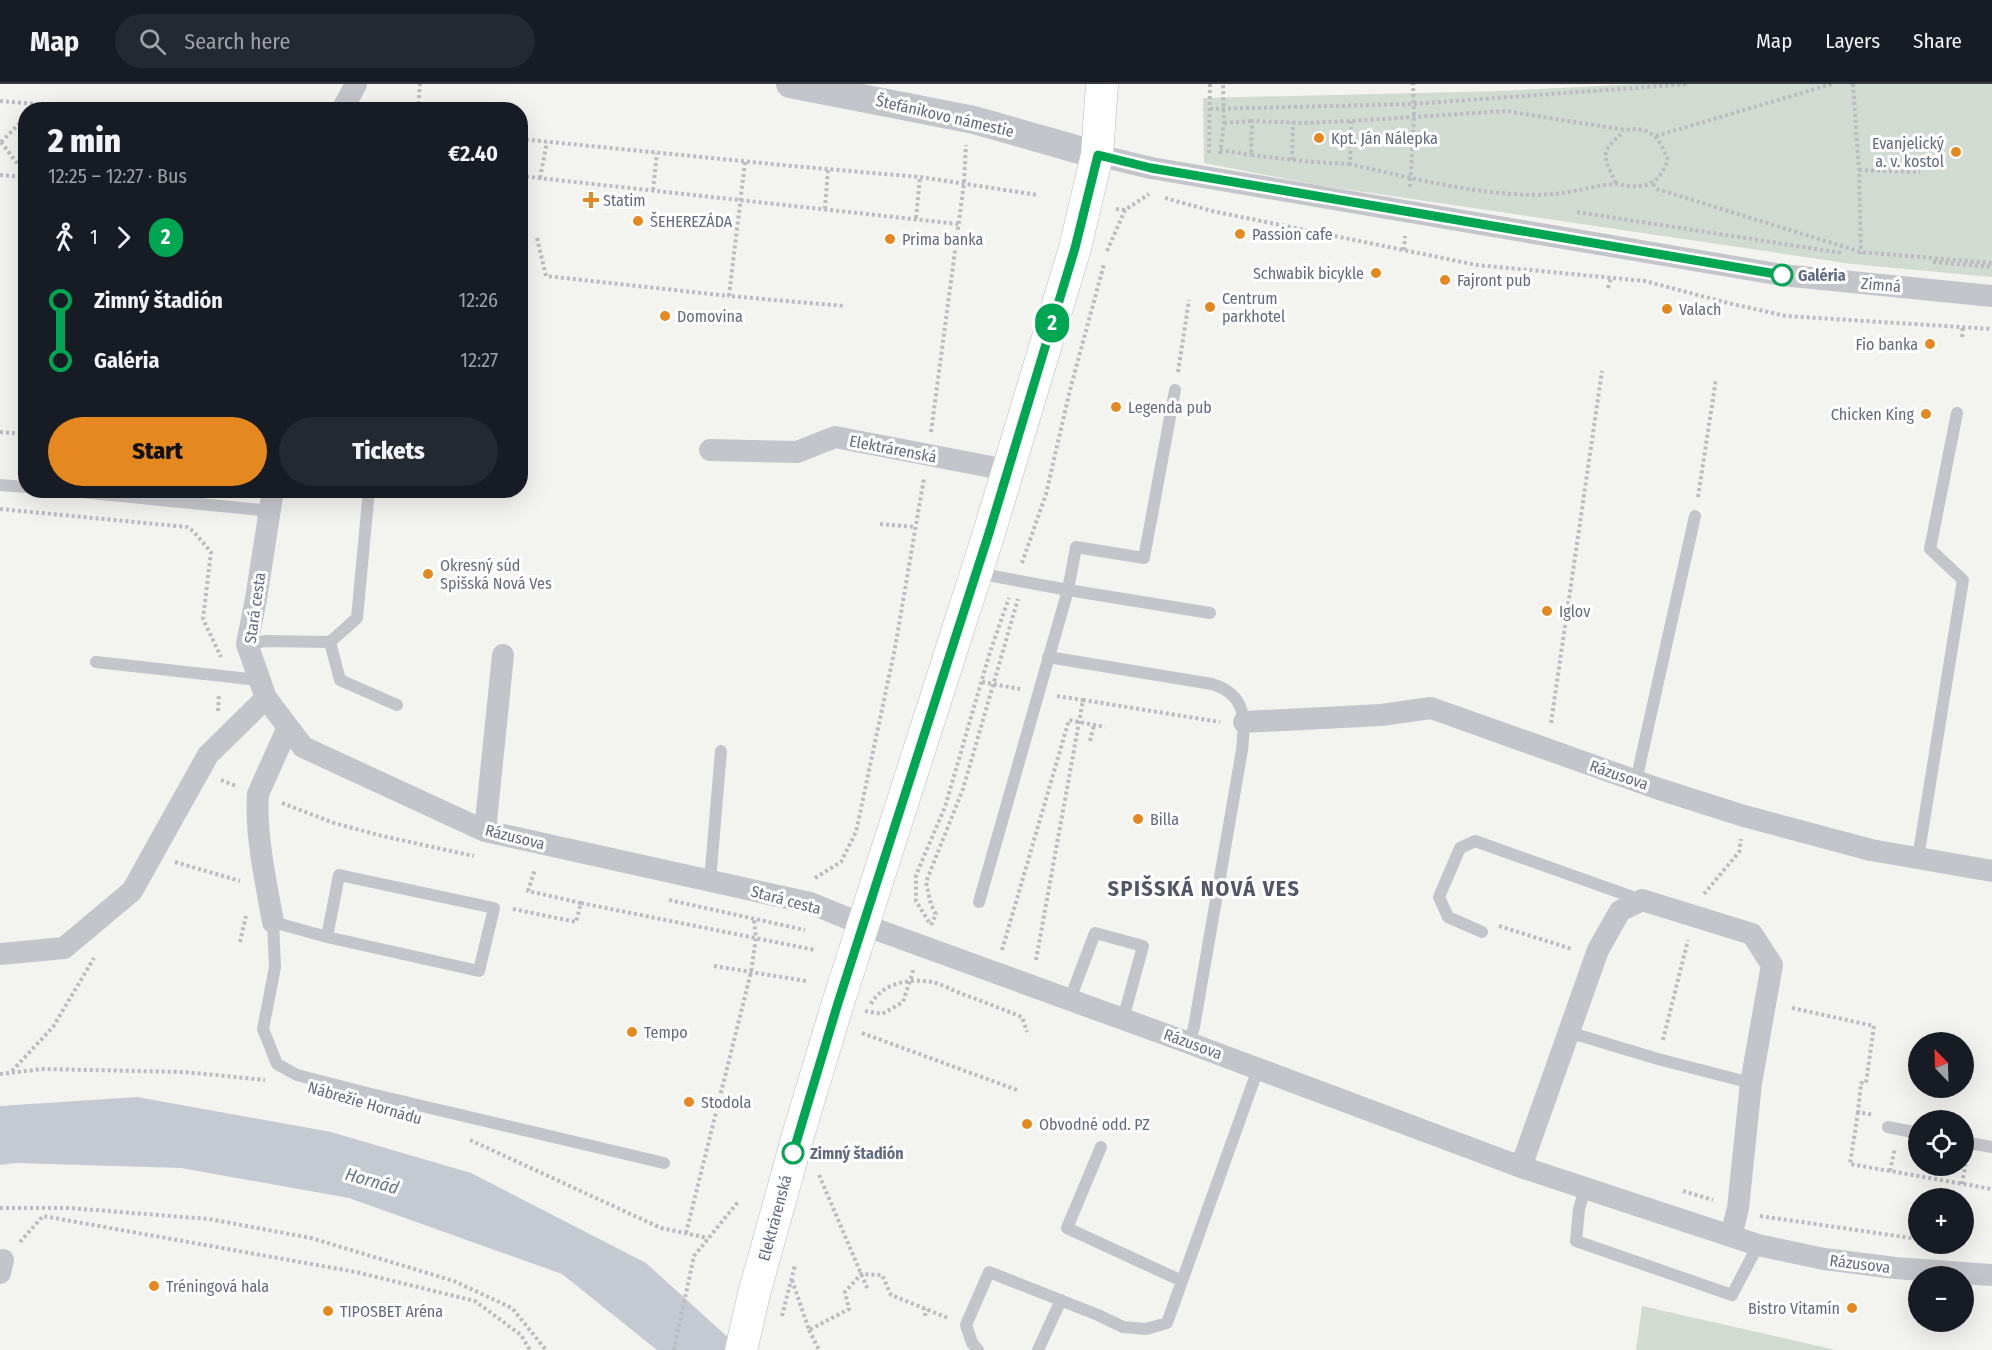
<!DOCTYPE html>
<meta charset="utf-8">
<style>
:root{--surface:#171b24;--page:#242831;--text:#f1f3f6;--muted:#9ea1a6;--line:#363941;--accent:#e5881f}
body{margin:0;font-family:"Fira Sans Condensed",sans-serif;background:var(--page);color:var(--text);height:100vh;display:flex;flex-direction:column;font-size:22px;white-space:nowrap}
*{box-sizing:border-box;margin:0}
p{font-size:20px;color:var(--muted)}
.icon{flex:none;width:33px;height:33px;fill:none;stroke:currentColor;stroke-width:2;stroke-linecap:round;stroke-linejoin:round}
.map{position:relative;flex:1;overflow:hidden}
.sheet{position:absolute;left:18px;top:18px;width:510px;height:396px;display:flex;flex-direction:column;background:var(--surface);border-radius:24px;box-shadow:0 6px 24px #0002}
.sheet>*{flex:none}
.badge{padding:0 12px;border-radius:20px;font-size:21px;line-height:39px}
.needle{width:39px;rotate:337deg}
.tools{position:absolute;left:1908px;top:948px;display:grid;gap:12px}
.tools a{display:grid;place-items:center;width:66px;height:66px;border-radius:50%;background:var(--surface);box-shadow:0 6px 24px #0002;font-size:30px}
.map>.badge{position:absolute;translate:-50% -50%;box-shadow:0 0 0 3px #fff}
.legs{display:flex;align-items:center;gap:9px;height:66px;padding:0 30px;font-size:20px}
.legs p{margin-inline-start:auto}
.overview{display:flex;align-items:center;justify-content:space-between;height:102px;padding:0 30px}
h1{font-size:33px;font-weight:800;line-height:45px}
.button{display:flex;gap:12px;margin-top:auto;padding:12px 30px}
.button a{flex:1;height:69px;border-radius:36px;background:var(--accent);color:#111;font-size:24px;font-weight:800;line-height:69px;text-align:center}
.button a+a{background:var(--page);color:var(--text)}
ul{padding:0 30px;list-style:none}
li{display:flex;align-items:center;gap:21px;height:60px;font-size:22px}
li i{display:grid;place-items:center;width:9px;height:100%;margin:0 8px;background:currentColor}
li i::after{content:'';width:15px;height:15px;margin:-8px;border:4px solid;border-radius:50%;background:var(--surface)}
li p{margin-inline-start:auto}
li:first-child i{background:linear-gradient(#0000 50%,currentColor 0)}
li:last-child i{background:linear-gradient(currentColor 50%,#0000 0)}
header{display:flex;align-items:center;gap:36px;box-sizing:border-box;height:84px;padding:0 30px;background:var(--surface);border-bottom:2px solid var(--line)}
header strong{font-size:28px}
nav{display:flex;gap:33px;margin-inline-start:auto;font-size:21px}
.search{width:420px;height:54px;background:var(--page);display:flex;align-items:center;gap:15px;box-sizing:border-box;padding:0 21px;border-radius:33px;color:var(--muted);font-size:22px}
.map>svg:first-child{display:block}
.green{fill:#d2dbd1}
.water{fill:#c5cad2}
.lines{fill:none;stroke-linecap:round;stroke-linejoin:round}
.secondary-casing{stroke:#b8bac0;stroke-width:33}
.path{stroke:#bbbcbf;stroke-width:4;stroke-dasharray:3 3;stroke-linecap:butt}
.service{stroke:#c4c5ca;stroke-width:12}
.minor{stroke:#c4c5ca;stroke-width:22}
.tertiary{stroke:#c4c5ca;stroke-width:28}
.secondary{stroke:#fff;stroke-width:32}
.line-1-casing{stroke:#fff;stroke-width:14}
.line-1{stroke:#00a651;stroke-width:9}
.poi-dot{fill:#e5881f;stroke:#fff;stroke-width:2}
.stop-1-dot{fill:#fff;stroke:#00a651;stroke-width:3}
.labels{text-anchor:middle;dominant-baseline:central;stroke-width:6;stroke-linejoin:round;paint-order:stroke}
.street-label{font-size:16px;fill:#636b82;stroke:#fff}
.poi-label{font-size:16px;fill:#636b82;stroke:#fff;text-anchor:start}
.stop-label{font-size:16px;font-weight:bold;fill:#636b82;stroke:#fff;text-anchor:start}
.water-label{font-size:18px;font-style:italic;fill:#67788d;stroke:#fff}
.district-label{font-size:22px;font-weight:bold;letter-spacing:1.5px;fill:#515667;stroke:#fff}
</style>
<header>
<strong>Map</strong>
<div class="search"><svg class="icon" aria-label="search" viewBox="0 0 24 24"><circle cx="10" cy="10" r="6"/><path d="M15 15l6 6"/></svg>Search here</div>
<nav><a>Map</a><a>Layers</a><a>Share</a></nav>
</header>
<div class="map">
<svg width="1992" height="1266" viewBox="0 0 1992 1266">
<rect width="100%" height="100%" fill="#f3f4f0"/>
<path class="green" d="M1637,0H1992V193L1852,180L1317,101L1204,79L1203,14L1500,7Z
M1642,1222L1836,1266H1636Z"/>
<path class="water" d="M137,1013L331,1048L471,1089L646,1179L742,1266H657L562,1190L349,1114L181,1084L16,1079L0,1081V1022Z"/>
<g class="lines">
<defs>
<path id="secondary" d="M741,1266L754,1210L799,1048L838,919L989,449L1075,164L1097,71L1102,0"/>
</defs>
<use href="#secondary" class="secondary-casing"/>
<path class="path" d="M1853,0L1859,86L1861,170
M0,17L108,26
M1210,25L1413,20L1689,0
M418,26L420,0
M1224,39L1252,37
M1656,52L1832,0
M520,55L792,82L920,93L1038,111
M1,58L26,91
M1,58L26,33
M1220,66L1251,71
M1209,69L1210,0
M1220,70L1224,39L1223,0
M1292,76L1293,38
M745,78L729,212L844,222
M1350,80L1313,78L1251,71L1252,37L1303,39L1351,37L1506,27L1625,46C1651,42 1659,53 1668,76C1659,98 1650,104 1626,102C1621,101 1618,99 1613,100C1593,102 1574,108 1554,110C1491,115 1411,94 1350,80L1351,37
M1859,86L1920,88
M0,91L26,93
M520,92L958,140
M540,94L547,58
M1616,99C1602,71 1600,69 1624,47
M1653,100L1657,105L1861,168L1992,179
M1410,103L1414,33L1413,0
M653,106L657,69
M1165,114L1212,127L1477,181L1645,197L1728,219L1786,232L1992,245
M825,125L828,85
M1116,125L1125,126L1149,110
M1577,128L1842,169
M916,134L920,93
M537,154L546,192L729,212
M1404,166L1405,152
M1107,167L1125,126
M1933,178L1992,183
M1608,204L1611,194
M1962,253L1963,242
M1178,288L1189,216
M0,348L26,350
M931,348L964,99L966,61
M1698,413L1716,295
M0,425L187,443L193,447L211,468L203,535L221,573
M880,440L915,443
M1022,479L1046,410L1070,306L1104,180
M982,598L1020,605
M1057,612L1083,616
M218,627L219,610
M1551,639L1602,287
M1090,657L1094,641
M221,696L236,702
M282,719L334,739L382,752L474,772
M175,778L240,797
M815,794L841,778L856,748L895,564L924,394
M1704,810L1739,768L1741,755
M669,816L805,846
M581,819L815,866
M513,825L576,838L581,819L528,807L535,785
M929,838L916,817V791L945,723L990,568L1009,514
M931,841L936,830L931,821L926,798L963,705L1018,515
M1499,842L1572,865
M240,858L246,832
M1002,866L1069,636L1105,643
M1036,876L1083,616L1220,638
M714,882L806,897
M871,920C882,899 910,894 932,898C942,900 952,906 962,910C982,917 1002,925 1022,933L1027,948
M1792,924L1874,942L1866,999H1861L1858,1028L1874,1031
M865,927L882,930L903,918L914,884
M862,949L1017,1006
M1663,956L1688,856
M12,987L53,943L94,874
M0,990L43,985L185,988L265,996
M1858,1028L1850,1080L1992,1105
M470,1056L661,1144L708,1154
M1890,1087L1895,1064
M819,1091L868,1206
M1962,1100L1966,1077
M1683,1107L1713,1116
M0,1124H69L209,1135L311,1154L454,1197L512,1224L546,1266
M1760,1132L1918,1155
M686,1149L751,888L756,854L754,836
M20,1158L43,1132L356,1188L475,1217L521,1251L530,1266
M792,1196L809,1246L849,1225L845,1208L861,1190L882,1191L891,1211L948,1234
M782,1232L795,1181
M925,1232L926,1225
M809,1246L819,1266
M674,1266L694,1172L738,1118"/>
<path class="service" d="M0,401L26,403
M61,406L270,427
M977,489L1068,506L1076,463L1144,474L1175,306
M330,558L340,596L397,621
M247,560L266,557L330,558L357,534L369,406
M1048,573L1212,600C1247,611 1245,635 1242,666L1194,943L1189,959
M96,578L259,596
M1636,697L1695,432
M1918,774L1963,496L1930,465L1957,329
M710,797L721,667
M979,818L1068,506L1210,529
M1482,848L1448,833L1439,813L1460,764L1475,757L1641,816
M327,853L339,791L494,824L479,887L327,853L273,838L275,883L263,945L277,980L297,991L371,1010L664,1079
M1070,915L1095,849L1143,862L1123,935
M1568,948L1658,975L1751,999
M1888,1043L1918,1049
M1964,1058L1992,1063
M1101,1063L1067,1144L1182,1197
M1585,1105L1579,1125L1576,1157L1732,1211L1758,1161
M978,1266L972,1259L966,1241L989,1188L1098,1231L1123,1243L1146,1245L1167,1239L1258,985
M1038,1266L1061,1216"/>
<path class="minor" d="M342,26L356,0
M1097,71L1151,84L1782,191L1992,212
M710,366L797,368L835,353L1007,386
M273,406L256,515L247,560L266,614L303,663L485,747L810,819L864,841L1189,959L1521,1083L1758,1161L1824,1175L1895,1184L1992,1191
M1244,638L1381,631L1431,624L1659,705L1744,732L1871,766L1992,787
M485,747L503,571
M273,838C266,799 255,749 258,710L288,643
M0,870L64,864L132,807L208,671L266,614
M1521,1083L1598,866L1620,827L1642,816L1752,850L1772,881L1751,999L1738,1124L1731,1152
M0,1177L3,1176L0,1189"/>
<path class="tertiary" d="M790,0L974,36L1097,71"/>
<use href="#secondary" class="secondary"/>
</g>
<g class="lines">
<defs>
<path id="line-1" d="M793,1069L838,919L989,449L1075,164L1098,71L1151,84L1782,191"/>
</defs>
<use href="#line-1" class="line-1-casing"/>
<use href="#line-1" class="line-1"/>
</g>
<g class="poi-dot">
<circle cx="1319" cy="54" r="6"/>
<circle cx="1956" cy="68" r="6"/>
<path d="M588 107h6v6h6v6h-6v6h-6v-6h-6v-6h6z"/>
<circle cx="638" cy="137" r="6"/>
<circle cx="1240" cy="150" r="6"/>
<circle cx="890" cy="155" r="6"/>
<circle cx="1376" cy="189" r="6"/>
<circle cx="1445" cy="196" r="6"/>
<circle cx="1210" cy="223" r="6"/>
<circle cx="1667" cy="225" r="6"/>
<circle cx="665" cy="232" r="6"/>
<circle cx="1930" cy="260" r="6"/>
<circle cx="1116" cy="323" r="6"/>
<circle cx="1926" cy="330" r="6"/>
<circle cx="428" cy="490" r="6"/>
<circle cx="1547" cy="527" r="6"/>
<circle cx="1138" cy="735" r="6"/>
<circle cx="632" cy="948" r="6"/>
<circle cx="689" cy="1018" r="6"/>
<circle cx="1027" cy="1040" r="6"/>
<circle cx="154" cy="1202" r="6"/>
<circle cx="1852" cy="1224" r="6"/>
<circle cx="328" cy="1227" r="6"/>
</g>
<g class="stop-1-dot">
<circle cx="1782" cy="191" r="10"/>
<circle cx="793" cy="1069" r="10"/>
</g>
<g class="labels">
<g class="street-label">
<text transform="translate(945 32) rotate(13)">Štefánikovo námestie</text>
<text transform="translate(1881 201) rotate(5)">Zimná</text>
<text transform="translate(893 365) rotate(11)">Elektrárenská</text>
<text transform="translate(255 524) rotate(-82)">Stará cesta</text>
<text transform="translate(1619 691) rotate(19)">Rázusova</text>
<text transform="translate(515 753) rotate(14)">Rázusova</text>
<text transform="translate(786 816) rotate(15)">Stará cesta</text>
<text transform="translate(1193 960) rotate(20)">Rázusova</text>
<text transform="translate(365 1019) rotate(16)">Nábrežie Hornádu</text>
<text transform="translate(775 1134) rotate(-75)">Elektrárenská</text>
<text transform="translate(1860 1180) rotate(7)">Rázusova</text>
</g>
<g class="poi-label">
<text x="1331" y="54">Kpt. Ján Nálepka</text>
<text x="1944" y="59" text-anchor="end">Evanjelický<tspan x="1944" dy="18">a. v. kostol</tspan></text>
<text x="603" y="116">Statim</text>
<text x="650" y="137">ŠEHEREZÁDA</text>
<text x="1252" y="150">Passion cafe</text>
<text x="902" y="155">Prima banka</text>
<text x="1364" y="189" text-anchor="end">Schwabik bicykle</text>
<text x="1457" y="196">Fajront pub</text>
<text x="1222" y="214">Centrum<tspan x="1222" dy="18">parkhotel</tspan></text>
<text x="1679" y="225">Valach</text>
<text x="677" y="232">Domovina</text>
<text x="1918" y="260" text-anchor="end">Fio banka</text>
<text x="1128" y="323">Legenda pub</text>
<text x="1914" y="330" text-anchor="end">Chicken King</text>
<text x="440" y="481">Okresný súd<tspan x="440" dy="18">Spišská Nová Ves</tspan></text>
<text x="1559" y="527">Iglov</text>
<text x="1150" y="735">Billa</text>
<text x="644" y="948">Tempo</text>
<text x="701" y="1018">Stodola</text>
<text x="1039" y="1040">Obvodné odd. PZ</text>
<text x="166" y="1202">Tréningová hala</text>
<text x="1840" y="1224" text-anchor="end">Bistro Vitamín</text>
<text x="340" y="1227">TIPOSBET Aréna</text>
</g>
<g class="stop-label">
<text x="1798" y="191">Galéria</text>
<text x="810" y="1069">Zimný štadión</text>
</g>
<g class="water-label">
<text transform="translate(372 1097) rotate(16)">Hornád</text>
</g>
<g class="district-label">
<text x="1204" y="804">SPIŠSKÁ NOVÁ VES</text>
</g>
</g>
</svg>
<div class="tools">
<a><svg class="needle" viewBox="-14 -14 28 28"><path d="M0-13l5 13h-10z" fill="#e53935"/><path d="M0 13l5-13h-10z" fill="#9ea1a6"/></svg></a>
<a><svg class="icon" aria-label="locate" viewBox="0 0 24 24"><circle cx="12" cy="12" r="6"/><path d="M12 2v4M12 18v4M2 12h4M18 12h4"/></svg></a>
<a>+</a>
<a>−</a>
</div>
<b class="badge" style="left:1052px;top:239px;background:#00a651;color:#fff">2</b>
<section class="sheet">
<div class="overview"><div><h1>2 min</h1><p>12:25 – 12:27 · Bus</p></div><b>€2.40</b></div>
<div class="legs"><svg class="icon" aria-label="walk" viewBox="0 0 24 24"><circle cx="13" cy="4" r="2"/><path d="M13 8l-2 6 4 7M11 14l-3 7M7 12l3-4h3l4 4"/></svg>1<svg class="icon" aria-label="forward" viewBox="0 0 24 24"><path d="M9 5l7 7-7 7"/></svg><b class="badge" style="background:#00a651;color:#fff">2</b></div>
<ul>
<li><i style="color:#00a651"></i><b>Zimný štadión</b><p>12:26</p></li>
<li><i style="color:#00a651"></i><b>Galéria</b><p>12:27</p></li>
</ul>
<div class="button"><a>Start</a><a>Tickets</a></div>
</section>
</div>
